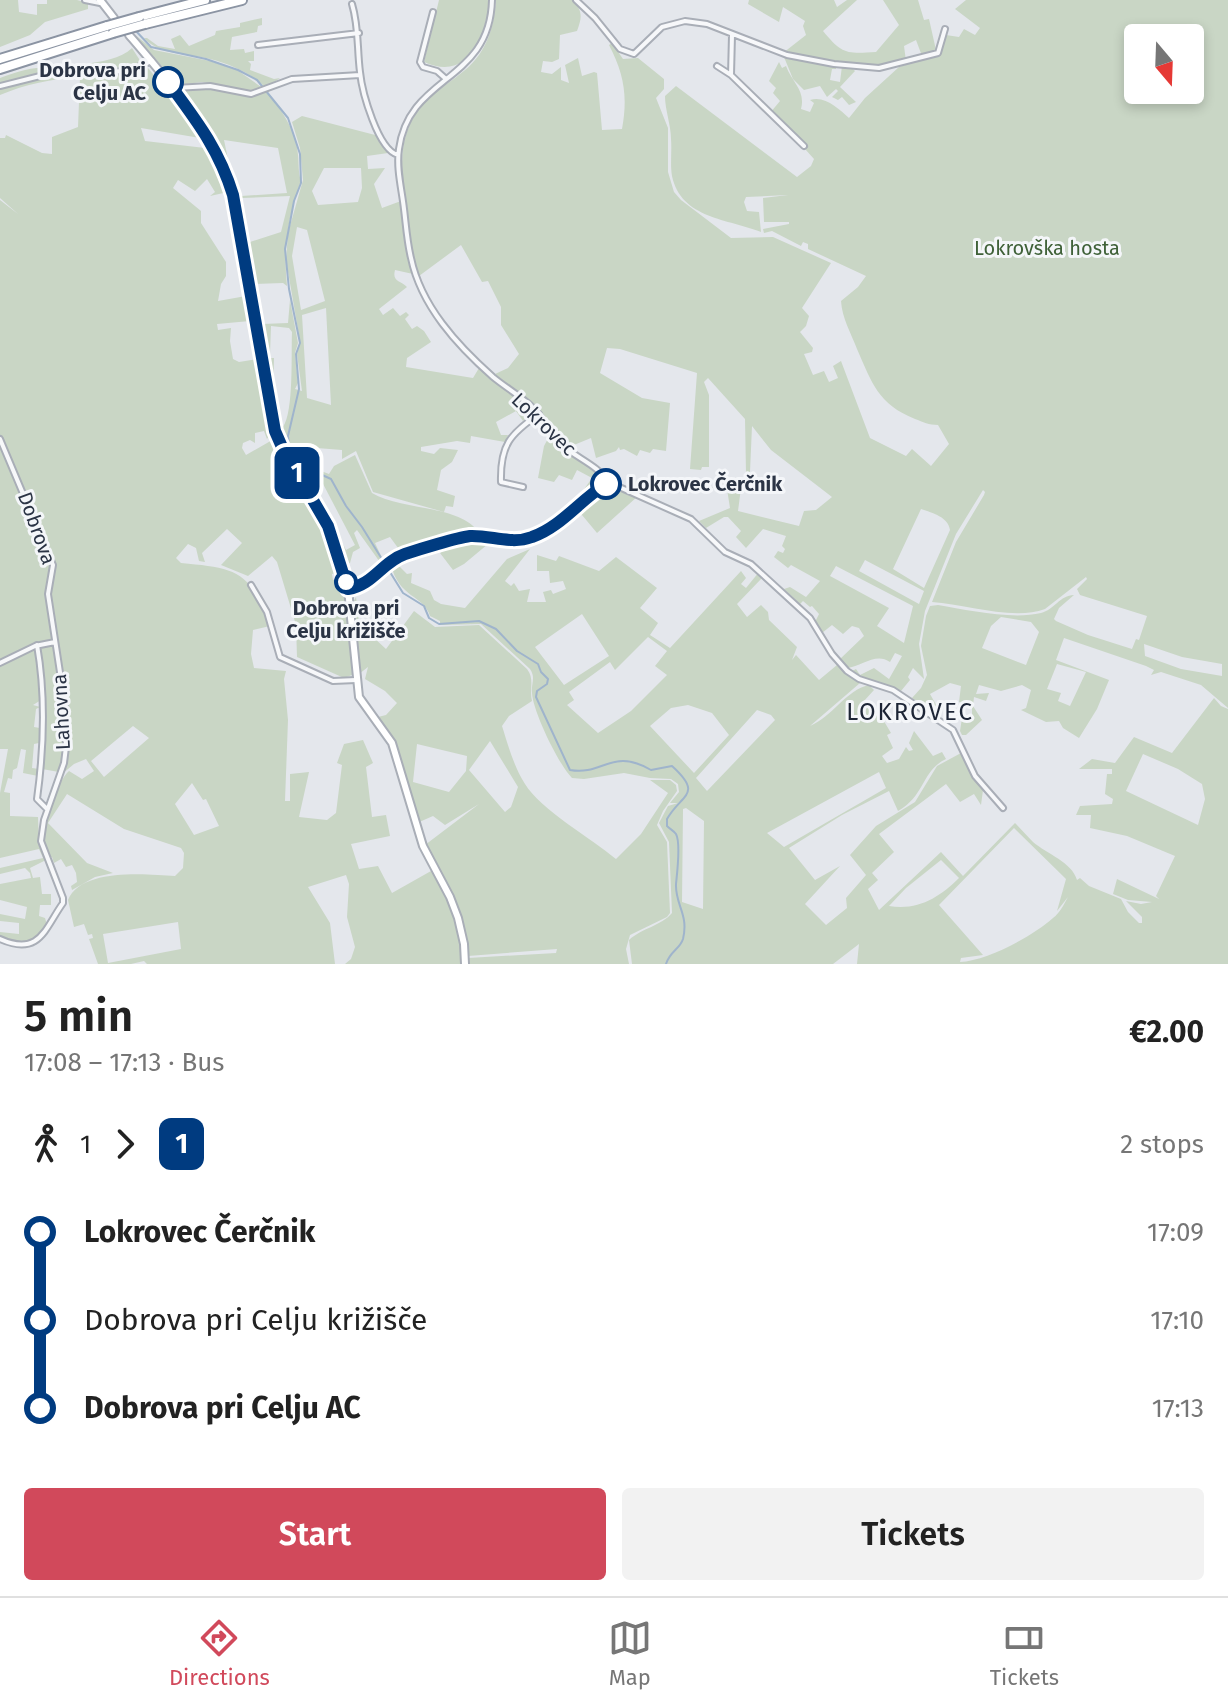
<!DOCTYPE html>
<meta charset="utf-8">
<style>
:root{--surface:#fff;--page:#f2f2f2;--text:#222;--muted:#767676;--line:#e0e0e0;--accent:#d1495b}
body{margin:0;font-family:"Fira Sans",sans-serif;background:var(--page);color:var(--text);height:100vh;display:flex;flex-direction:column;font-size:30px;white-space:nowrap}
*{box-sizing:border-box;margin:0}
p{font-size:26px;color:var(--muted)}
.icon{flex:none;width:44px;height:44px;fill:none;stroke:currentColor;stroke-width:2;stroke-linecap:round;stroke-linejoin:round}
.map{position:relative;height:964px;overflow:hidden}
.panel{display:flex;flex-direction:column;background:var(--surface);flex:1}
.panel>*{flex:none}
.badge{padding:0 16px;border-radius:12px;font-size:28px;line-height:52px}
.needle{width:52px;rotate:161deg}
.fabs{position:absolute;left:1124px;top:24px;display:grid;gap:16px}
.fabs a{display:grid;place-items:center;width:80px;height:80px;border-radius:8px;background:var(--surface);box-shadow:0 4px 12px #0003;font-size:40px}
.map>.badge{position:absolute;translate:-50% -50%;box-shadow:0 0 0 4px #fff}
.legs{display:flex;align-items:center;gap:12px;height:88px;padding:0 24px;font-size:26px}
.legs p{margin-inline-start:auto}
.summary{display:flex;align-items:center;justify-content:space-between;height:136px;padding:0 24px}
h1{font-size:44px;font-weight:600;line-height:60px}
.primary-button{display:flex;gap:16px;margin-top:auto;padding:16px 24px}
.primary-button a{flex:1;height:92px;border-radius:8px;background:var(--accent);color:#fff;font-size:32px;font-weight:600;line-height:92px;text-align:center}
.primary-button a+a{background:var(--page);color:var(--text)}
ul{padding:0 24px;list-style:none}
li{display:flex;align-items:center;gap:28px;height:88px;font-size:30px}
li i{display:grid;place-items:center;width:12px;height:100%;margin:0 10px;background:currentColor}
li i::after{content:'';width:20px;height:20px;margin:-10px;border:6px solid;border-radius:50%;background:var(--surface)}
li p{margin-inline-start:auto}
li:first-child i{background:linear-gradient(#0000 50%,currentColor 0)}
li:last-child i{background:linear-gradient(currentColor 50%,#0000 0)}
.menu{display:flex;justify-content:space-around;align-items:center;height:112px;border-top:2px solid var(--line);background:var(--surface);font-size:22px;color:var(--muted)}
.menu a{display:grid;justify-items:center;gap:4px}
.menu .current{color:var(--accent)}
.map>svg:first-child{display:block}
.green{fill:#c9d6c5;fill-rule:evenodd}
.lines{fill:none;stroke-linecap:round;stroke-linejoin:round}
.stream{stroke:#9fb4cc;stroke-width:2}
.street-casing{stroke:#a9aeb7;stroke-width:8}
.secondary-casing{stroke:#a9aeb7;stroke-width:10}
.highway-casing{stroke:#8b94a3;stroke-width:12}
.street{stroke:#f7f8fa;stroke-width:4}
.secondary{stroke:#fff;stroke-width:6}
.highway{stroke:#fff;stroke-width:8}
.highway-bridge-casing{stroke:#8b94a3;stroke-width:12;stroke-linecap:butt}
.highway-bridge{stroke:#fff;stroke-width:8}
.line-1-casing{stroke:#fff;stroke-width:18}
.line-1{stroke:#003b80;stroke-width:12}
.stop-1-dot{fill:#fff;stroke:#003b80;stroke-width:4}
.labels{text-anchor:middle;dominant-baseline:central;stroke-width:6;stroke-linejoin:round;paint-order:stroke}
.stop-label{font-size:20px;font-weight:bold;fill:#2b3445;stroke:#f4f6f9;text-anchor:end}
.park-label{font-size:20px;fill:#3f6138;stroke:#f4f6f9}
.street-label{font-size:20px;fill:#2b3445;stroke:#f4f6f9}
.quarter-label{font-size:24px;letter-spacing:2px;fill:#1d2536;stroke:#f4f6f9}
</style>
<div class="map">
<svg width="1228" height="964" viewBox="0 0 1228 964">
<rect width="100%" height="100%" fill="#e4e7ec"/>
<path class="green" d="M0,0H18L19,12L37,15V4H47V0H77L88,3V9L45,22L30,35L0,47Z
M439,0H489C486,37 469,82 424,62Z
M496,0H573C583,12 582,17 577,31L560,35L559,59L552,62L543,61L541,72L552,74L561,67V80L569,83L565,65L578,58L582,76L594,72L597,73L602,130L622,129C628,96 624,74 609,45L612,43L623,59L638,58L664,79V89L656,98L668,128V172L674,192L681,200L731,238L773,237L831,263L802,308L809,316L806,326L800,332L813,348L812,352L804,354L813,375L824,371L829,382L838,378L833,366L841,361L870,438L906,456L912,449L931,466L949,444L938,425C929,425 923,422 915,419C878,404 872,383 857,349C851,333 842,318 841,301L858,287L866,276L808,249V244L803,242L801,246L772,231L764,233L763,229L789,224V222H764L763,198L788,195L746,197L744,202L747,211L759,212L761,232C729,219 681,219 672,176C670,164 672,151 671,139C671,125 665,110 665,96L676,86L797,177L811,166L814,159L805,149L806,146L770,113L780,101L773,93L776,88L769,81L779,62L782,68L786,66C792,82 806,91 801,109L810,112L814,103L810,100C825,95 839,109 849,118L865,98L899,67L940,54L946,35L959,37L964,29L975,35L980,28L955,9L966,0H1228V708L1201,685L1161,672L1151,675L1154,670L1146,666L1064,638L1056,660L1109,680L1097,709L1079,738L1063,728L1059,721L1046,722L1021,710L1026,708L1031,690L1022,685L1001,691L979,685L976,694L989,693L986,701L974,697L973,706L982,720L966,735H962L960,731L962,718L972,716V705L959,702L961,686L950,683L930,694L939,710L932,712L912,698L921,688L927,675L921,646L926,616L930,606L938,605C967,610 1012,620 1041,613C1054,610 1060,595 1074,595L1059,608L1054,619L1056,621L1088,635L1132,649L1136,639L1139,640L1147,616L1080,595L1077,589L1087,579L1086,577L1045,609C1013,621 966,604 932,602L956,542L984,495L985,492L983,490L956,534L925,611L919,644L924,679L913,668L908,677L910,680L901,691L866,680L852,671L856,669L860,675L874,668L889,679L902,656L895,653L890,662C876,652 862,666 847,668L839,660L864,636L859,628L852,626L843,634L832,625L822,633L815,622L819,614L812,606L810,607L803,601L800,604L784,589L790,587L806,597L820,581L791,565L788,568L774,557L778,551L783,553L785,549L782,546L786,536L763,529L746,548L736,537L741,531L728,517H724L706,528L699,521L730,508L727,489L708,487L741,488L738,511L799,526L804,511L816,510L832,497L771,450L752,426L750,472L746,473L745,419L708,378L704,382L709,395V467H702L701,470L690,469L697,373L620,349L607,348L600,373L642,398L670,403L666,451L653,449L650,453L640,450L637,456L624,449L620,450L619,447L616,451L596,458L591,438L569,447L560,440L534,405L495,374L508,368L519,354L501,325V307L488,281L482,282L461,245L419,276C410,249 399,177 403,149C405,133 412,117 422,105C433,91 447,85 460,74C485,56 494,30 496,0ZM1138,38H1190V90H1138ZM921,509C933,513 948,517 950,530L924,588L893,569ZM865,560L924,591L919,604L859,571ZM836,566L913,606L904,643L877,626L889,608L830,576ZM1001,617L1031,622L1039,632L1026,665L982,648L991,626ZM1144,644L1182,657L1222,664V676L1181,669L1145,656ZM1057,664L1086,672L1070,706L1058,701L1061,693L1047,689Z
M749,0H834L837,7L847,0H857L823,31C842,54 846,54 876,52L899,25L883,0H918L924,20L929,19L936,50L922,56L916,40L904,46L906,61C865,70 825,61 783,53L806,35L803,26L805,21L783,7L779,22L748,4Z
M262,18V25L258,26L257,32L232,37L230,50L244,49L245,53L254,51V61H248L251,64L250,70L274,79L280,78L266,88C251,73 230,64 210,59C188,53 160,56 144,38H147L158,46L175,49L171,39L180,35L189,46L215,35L216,31L240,27V23Z
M134,34L154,50L210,61L237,70L264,89L250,91L202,82L178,85Z
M132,48L141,62L130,68L48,72L0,84V78C8,75 16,72 25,70C54,63 110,69 132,48Z
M784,57L836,66V69H832L830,80L840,82L842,66L851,67L855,71L840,87L856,102L849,105L842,97L838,100L832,97L838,91L836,89L827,97L820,86L804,90L793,79Z
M148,68L200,132L219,164L228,192L210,196L215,192L207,179L195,191L178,180L173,188L201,211V223L226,262V276L221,284L218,301L246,296L250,321L217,324L218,330L231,328L230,341L233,359L239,362L257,359L271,433L267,439L264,431L255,433V443L250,440L243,443L242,448L246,455L274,439L293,476L284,481L285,485L278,489L282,498L300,485L326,533L339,572L332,574L333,580L341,578L350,617L352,675L344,678L297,657L296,625L277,562L272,556L248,576L221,565L242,543L227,529L202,553L205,562L199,561L196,548L188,544L176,558L181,563C235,568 251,570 270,626L253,630L251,654L254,668L286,671L284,679L288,720L285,801H290V774L309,772L299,817L327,820L336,813L342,765L337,763L344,744L363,740L373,763L366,767L372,817L386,815L390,836L351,844L359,869L378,866L392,893L431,871C452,896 462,932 463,964H345L351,959L355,947L347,917L349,884L346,875L308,887L330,923L335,964H147L144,961L131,964H98L89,939L93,938L92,934L88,935L84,924L74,927L68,900C81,868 145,874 175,876L183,868L184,853L181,848L124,829L67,794L48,823L87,863L113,873L95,877L72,890L71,886L77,882L76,873L72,865L66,867L61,859L54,863L52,857H49C47,851 43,845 43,838C42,824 58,780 69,771L82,779L94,771L86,759L74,764L62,774L68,747L56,640L37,643L0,662V200L18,214L0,198V138H5L6,135L42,153L52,154V137L78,127L80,77C51,79 26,84 0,95V88L42,77L115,74ZM141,128L200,138L205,148L145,141ZM133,726L149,738L104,777L91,761ZM192,783L203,800L206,799L219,826L194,835L175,804ZM178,922L181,949L108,963L103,934Z
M201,88L250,96L267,91C281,110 297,131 298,155C299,165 298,171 301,181C288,215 283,249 287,286L283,283L251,284L250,277L253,275L249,273L243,236L247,243L281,232L290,196L242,198L241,196L287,193L278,148L224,140L229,164L227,165L205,125L181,94L185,89Z
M302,116L379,136L388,153L367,156L368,169L385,168L374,184L382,208L401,201L413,274L395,270C392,282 400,280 407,287L379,309L383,315L393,308L400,316L406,312L409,315L405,319L412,329L417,326L424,331L431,342L407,358L406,367L473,378L479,368L533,411L523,421L516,411L496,422L501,435H508L505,442L471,436L470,443L457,441L421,447V451L434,454L440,448L458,450L452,462L441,470L437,490L455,496L453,507L446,506L444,512L373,492L356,451L342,459V450L292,446L305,465L329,474L334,466L355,455L372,493C400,510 457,505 477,530L476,533L401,552L390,537L375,543L384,562L382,565L357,530L354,533L360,548L353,552L350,563L344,565L331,526L309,486L310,482L304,480L277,428L264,358H274L273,399L279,427H283C294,411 291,354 292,332L289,328L271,326L270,354H263L258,326L262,325L258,322L254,302H256L259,319L262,324L288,323L290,300L298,343L295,353L298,383L295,389L302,391L297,354L300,341L286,260L288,233L303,180L300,148L292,122ZM324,168H361L362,188L358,202L318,205L312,191ZM297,227L307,230L325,301L301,310L292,256ZM326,308L331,405L307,398L302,315ZM321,480L355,545L346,550L313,484Z
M550,435L563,449L601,475L600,483L583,497L580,495L592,478L577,470L572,480L559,475L554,482L538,478L544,446Z
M606,488H615L638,496L597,533L577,509L596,493Z
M478,538L485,539L488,544L464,564L453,570L440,553L449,546Z
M530,549L505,581L511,586L514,583L519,591L530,589L527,602H546L543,592L551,590L553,594L566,589L563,581L550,583L549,571H537V555L556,561L559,556L599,571L616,557L657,588L640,608L658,623L650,635L670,648L741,571L746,578L741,584L746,588L759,572L762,578L737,604L747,617L761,605L768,612L769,620L797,647L792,660L796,655L819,680L837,665L860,683L810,726C832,717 846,690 869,685L874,690L864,701L872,708L875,706L891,733L887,735L893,748L882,756L887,763L899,759L906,747L909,751L913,750L909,743L914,731L933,756L942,752L946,759C921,771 926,795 898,811L889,791L842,815L789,848L815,880L840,866L805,904L826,925L847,908L846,898L866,875L850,855L876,826L915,802L937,766L961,753L983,790L981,805L974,794L960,802L946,784L879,834L894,852L872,873L878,880L868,889L879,910L941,852L963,876L1015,823C1021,829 1027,836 1033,842C1047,854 1072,862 1077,880L1080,878L1089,886L1121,899L1128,912L1139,923H1142V917L1126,901L1141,904L1152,902L1128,900L1113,894L1117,879L1159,899L1156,896L1175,856L1127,836L1090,828L1091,815H1076L1080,806L1112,804L1113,799L1105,794L1107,774H1112V769H1079L1092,759L1115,763L1134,737L1172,753L1214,698L1221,706L1228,709V964H857L859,944L833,964H632L629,940C642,928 661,926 672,913L669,842L659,823L668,806L678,803H670L679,792L678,784L671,779L650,778L624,773L584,779L572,778C559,765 533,712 532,693C531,683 536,678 530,669L481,624L440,625V621L430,616C424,595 398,598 391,564L396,563L407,574L412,573L411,583L430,591L434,600L441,604L465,608L507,559ZM582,614L609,656L564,685L535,647ZM648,637L667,651L655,666L667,675L631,711L598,733L567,705L574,700L569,692L610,662L615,670ZM688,705L712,713L729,735L694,773L650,726L671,708ZM757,710L771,715L775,720L707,791L696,778ZM1143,754L1178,769L1202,784L1205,799L1198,825L1126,791ZM879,772L886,788L784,847L767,833ZM686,808L704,821L703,909L682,902L683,809ZM1014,828L1066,879L1057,911L1068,897C1064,904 1060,913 1053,918C1033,936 987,961 960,962L961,958L983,955L939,905ZM941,860L959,878C940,897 918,911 889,906L906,888Z
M356,597L359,624L386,649L414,611L435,627L479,625L527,669C535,679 529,690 532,701L509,716L502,726C508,745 514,767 525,784C540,809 592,839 616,859L641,834L668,793L650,780H670L676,785L677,791L663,811L657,825L667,842L670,913L667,917L630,935L626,949L629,964H468V958L556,953L557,949L468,956L461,918L425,845L479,804L445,825L433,816L417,823L395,744L378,717L386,715L397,703L385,691L365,679L368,667L359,674L358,672L353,603ZM490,741L518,787L511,807L505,812L469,770ZM417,744L467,756L466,771L449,792L413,782Z
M53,645C61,686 70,731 59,772L42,769L45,713L39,647Z
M36,647L41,700L33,705L40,707L36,709L34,727L40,728L39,743L34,744L32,768L39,769L38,776L23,773L26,750L21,749L17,768L13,770L12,779L8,778L4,792L10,793V816L38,817L39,841L46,860L30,868L33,878L40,877L42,894H51V905H40L39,916L45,918L48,928C36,944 17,944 0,937V932L19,934V923L0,921V914L25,919L27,907L0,900V884L31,878L30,873L25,868L0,874V868L43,858L39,849L0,858V793L8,749H0V664Z"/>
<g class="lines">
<path class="stream" d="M135,30L151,47L206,59L238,70L257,80L288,118L300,154L301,183L294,201L285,249L289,289L300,343L296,354L299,389L288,436L289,446L295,457L309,469L331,479L346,506L362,527L403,593L424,606L429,618L439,624L479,621L496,629L517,651L538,664L541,672L548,679L547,684L537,691L536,697L570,770C603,776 612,747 651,770L672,766C704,795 681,794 667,819V826C670,829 674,831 676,834C681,843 677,874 676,884C675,905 689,914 683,939C680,949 670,951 666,964"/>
<defs>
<path id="street" d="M85,0L100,3
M492,0C490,83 409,74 399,149C396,169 402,190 404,209C406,225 407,242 411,258C421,306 457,345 493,377C505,387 519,395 531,406C544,417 549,433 561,444C576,458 598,465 608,482
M576,0L595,18L620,49L634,54L662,27L685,21L707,24L787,55L834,64L879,68L938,53L945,29
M352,4C359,27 357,49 360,72C362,92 378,150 398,155
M433,12L420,62L423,67L437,71L446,79
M732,35L731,75L804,146
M258,45L359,33
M717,66L731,75
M0,86L48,74L128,71L152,61
M175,88L210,86L251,94L292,79L360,75
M0,439L53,565L48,594L65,705L66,747L64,763L44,820L41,841L63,898V903C45,928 40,957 0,939
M608,482L691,519L725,552L751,564L810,618L832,654L847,671L859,679L893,690L953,730L975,776L1003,808
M523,487L501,482C500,445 510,434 539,414
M251,585L267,612L280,657L333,681L356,680
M348,589C373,585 383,562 405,554C422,548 455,538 472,536C492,535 513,545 533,537C563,525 582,499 608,482
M37,645C46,696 44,748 37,799L47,809
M0,663L35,646L55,642"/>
<path id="secondary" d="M100,0L114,18
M129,35C171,84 214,133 233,195L275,431L282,447L328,526L348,589L359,697L392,743L423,846L450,897L458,918L464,944L465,964"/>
<path id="highway" d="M139,17L205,0
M145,24L242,0
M0,59L107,26
M0,69L113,33"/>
</defs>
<use href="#street" class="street-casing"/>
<use href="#secondary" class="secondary-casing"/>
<use href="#highway" class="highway-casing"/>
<use href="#street" class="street"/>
<use href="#secondary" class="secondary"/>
<use href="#highway" class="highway"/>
<defs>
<path id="highway-bridge" d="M107,26L139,17
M113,33L145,24"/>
</defs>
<use href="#highway-bridge" class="highway-bridge-casing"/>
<use href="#highway-bridge" class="highway-bridge"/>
</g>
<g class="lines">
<defs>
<path id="line-1" d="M168,82C196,120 219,149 233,195L275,431L282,447L328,526L348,589C373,585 382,562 405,554C420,549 456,538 470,536C491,535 511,545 532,537C561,527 580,500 606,484"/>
</defs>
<use href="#line-1" class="line-1-casing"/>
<use href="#line-1" class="line-1"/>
</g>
<g class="stop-1-dot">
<circle cx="168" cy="82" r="14"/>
<circle cx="606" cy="484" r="14"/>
<circle cx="346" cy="582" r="10"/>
</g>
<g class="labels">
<g class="stop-label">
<text x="146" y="70">Dobrova pri<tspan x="146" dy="23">Celju AC</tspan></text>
<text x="628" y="484" text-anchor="start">Lokrovec Čerčnik</text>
<text x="346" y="608" text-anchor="middle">Dobrova pri<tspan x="346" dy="23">Celju križišče</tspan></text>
</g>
<g class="park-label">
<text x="1047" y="248">Lokrovška hosta</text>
</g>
<g class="street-label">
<text transform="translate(544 424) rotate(44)">Lokrovec</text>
<text transform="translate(37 528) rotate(70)">Dobrova</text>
<text transform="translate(61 712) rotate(-93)">Lahovna</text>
</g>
<g class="quarter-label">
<text x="910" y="712">LOKROVEC</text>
</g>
</g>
</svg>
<div class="fabs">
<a><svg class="needle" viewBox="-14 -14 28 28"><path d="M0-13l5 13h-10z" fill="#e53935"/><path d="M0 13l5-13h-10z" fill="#767676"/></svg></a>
</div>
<b class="badge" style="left:297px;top:473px;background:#003b80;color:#fff">1</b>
</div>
<section class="panel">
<div class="summary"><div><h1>5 min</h1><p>17:08 – 17:13 · Bus</p></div><b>€2.00</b></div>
<div class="legs"><svg class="icon" aria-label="walk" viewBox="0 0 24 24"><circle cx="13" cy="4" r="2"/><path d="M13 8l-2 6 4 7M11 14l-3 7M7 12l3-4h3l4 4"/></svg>1<svg class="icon" aria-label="forward" viewBox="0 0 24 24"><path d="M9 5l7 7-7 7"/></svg><b class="badge" style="background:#003b80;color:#fff">1</b><p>2 stops</p></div>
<ul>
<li><i style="color:#003b80"></i><b>Lokrovec Čerčnik</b><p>17:09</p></li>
<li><i style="color:#003b80"></i><span>Dobrova pri Celju križišče</span><p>17:10</p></li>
<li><i style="color:#003b80"></i><b>Dobrova pri Celju AC</b><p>17:13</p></li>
</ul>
<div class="primary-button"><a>Start</a><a>Tickets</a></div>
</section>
<nav class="menu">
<a class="current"><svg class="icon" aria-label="directions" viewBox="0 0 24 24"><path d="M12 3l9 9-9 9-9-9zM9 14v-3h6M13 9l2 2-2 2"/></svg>Directions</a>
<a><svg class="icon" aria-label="map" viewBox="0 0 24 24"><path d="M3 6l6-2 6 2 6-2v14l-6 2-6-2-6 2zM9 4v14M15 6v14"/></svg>Map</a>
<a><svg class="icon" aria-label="tickets" viewBox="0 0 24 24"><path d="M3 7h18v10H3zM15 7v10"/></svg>Tickets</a>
</nav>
